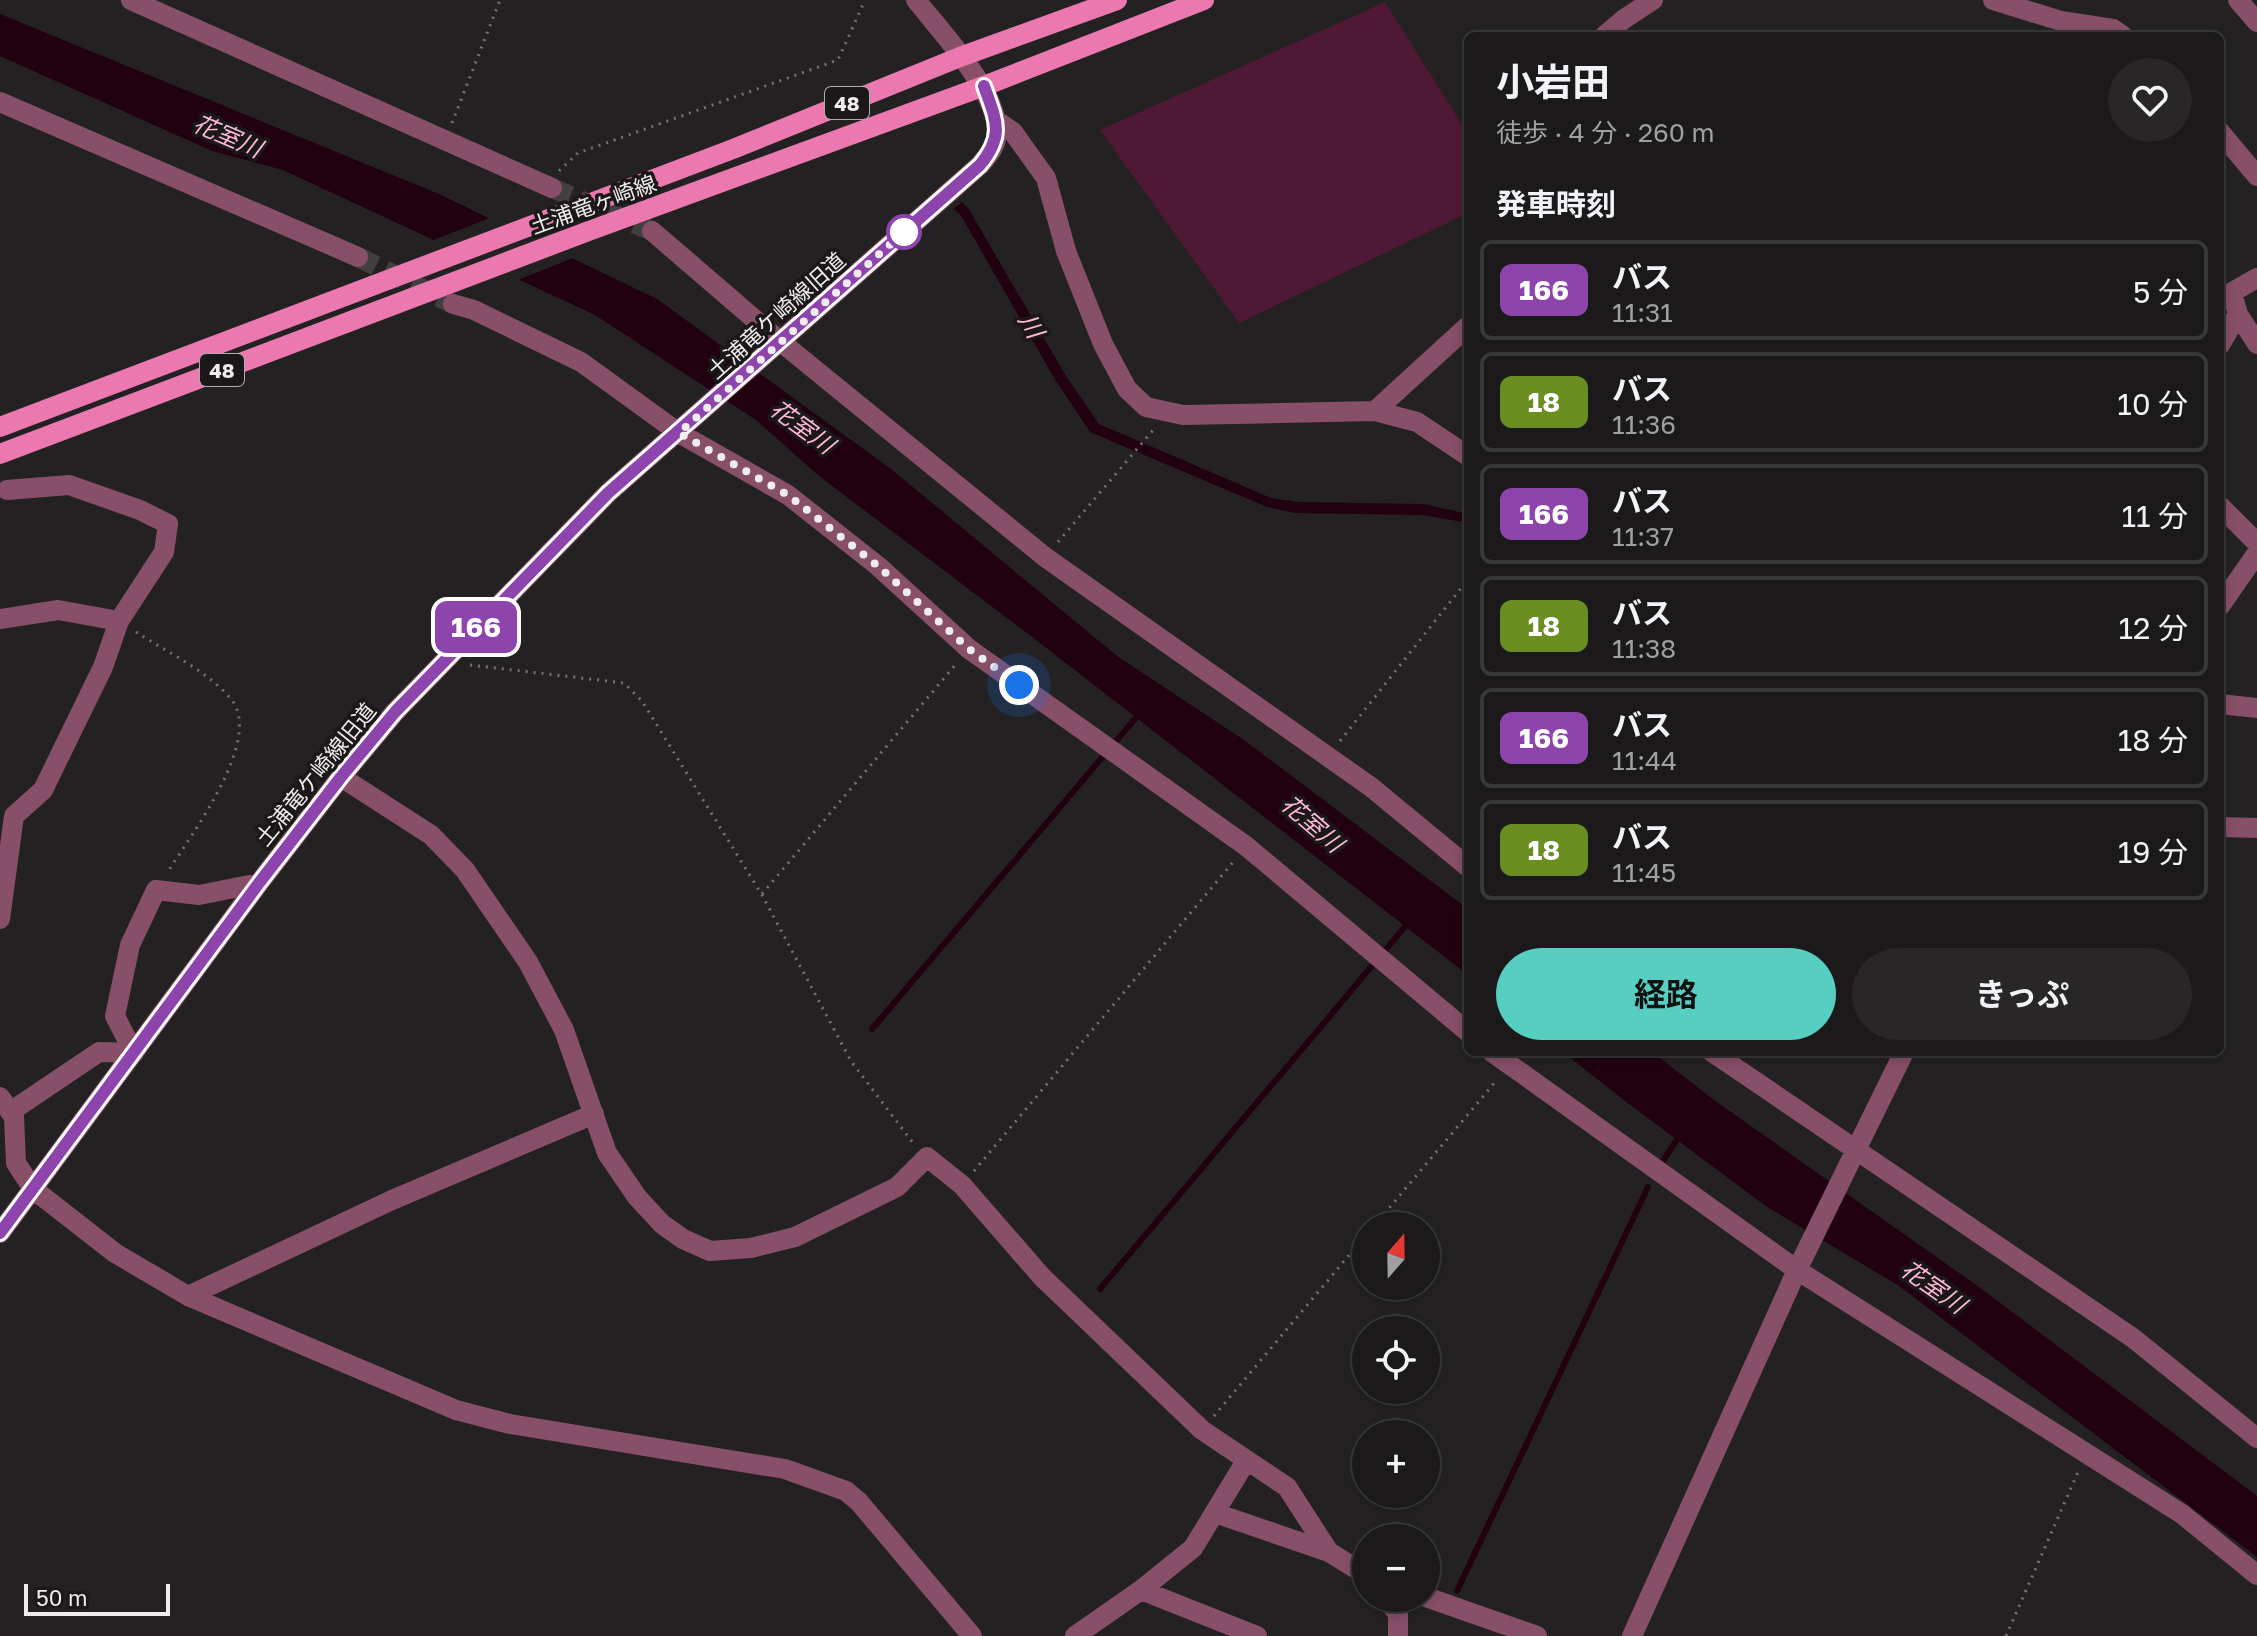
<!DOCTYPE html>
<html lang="ja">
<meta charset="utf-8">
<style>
:root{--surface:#1b191a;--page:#282627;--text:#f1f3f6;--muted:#a0a0a2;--line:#393839;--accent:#56cec2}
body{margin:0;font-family:"Golos Text","Noto Sans JP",sans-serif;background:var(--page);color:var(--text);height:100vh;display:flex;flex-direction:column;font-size:30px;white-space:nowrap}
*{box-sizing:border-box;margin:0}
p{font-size:26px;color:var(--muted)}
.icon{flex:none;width:44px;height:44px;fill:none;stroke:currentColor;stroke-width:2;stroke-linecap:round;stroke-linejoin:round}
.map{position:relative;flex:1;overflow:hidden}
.sheet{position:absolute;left:1464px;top:32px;width:760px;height:1024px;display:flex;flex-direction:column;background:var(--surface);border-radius:12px;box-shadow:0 4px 12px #0003,0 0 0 2px var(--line)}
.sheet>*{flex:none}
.badge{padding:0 16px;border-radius:12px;font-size:28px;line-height:52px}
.needle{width:52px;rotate:20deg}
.controls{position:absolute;left:1352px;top:1212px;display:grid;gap:16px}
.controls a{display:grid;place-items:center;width:88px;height:88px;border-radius:50%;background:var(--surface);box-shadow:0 4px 12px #0003,0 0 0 2px var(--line);font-size:40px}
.scale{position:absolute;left:24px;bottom:20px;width:146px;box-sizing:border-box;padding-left:8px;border:4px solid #eeeced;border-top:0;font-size:22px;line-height:28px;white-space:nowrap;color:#eeeced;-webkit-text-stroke:6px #1b1819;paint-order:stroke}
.you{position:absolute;width:40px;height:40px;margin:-20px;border:6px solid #fff;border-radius:50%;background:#1a73e8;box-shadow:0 0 0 12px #1a73e833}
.map>.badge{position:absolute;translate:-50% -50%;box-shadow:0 0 0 4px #fff}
h2{padding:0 32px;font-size:30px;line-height:72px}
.round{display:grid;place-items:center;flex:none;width:84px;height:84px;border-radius:42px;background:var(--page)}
.overview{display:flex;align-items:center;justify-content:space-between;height:136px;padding:0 32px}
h1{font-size:38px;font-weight:700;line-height:60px}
.button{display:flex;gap:16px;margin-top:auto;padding:16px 32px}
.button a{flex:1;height:92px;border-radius:48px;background:var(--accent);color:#111;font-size:32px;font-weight:700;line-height:92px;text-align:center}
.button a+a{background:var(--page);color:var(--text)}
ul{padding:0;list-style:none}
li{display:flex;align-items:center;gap:24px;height:100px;margin:0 16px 12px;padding:0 16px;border:4px solid var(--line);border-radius:12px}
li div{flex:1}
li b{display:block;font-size:30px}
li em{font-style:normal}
li .badge{min-width:88px;font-weight:700;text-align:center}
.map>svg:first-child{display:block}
.green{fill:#4f1835}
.water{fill:#210010}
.pier{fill:#242122}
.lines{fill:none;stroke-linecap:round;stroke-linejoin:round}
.stream{stroke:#210010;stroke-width:6}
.minor-tunnel{stroke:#423f40;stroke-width:20;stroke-dasharray:20 10;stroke-linecap:butt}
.path{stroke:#757374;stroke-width:3;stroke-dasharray:2 6;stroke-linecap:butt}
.minor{stroke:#874f68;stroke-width:20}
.major{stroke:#eb78af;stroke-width:20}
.line-casing{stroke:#fff;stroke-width:18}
.line{stroke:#8e44ad;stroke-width:12}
.walk{stroke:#eeeced;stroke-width:8;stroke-dasharray:0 14.4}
.stop-dot{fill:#fff;stroke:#8e44ad;stroke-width:4}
.labels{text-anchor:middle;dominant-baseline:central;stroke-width:7;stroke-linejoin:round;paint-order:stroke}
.shield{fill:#1b1819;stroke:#afacad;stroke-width:2}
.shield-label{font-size:20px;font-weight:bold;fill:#eeeced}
.street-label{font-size:22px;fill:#eeeced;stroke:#1b1819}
.water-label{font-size:24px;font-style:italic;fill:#feb7d6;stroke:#1b1819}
</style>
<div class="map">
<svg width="2257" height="1636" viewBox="0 0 2257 1636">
<rect width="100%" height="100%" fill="#242122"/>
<path class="green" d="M1385,2L1468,134V213L1239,323L1100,130Z"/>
<path class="water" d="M0,14L439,194L657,299L891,469L1117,656L1244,740L1468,909V975L1031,636L819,476L756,420L595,315L283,170L212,151L0,56Z
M962,202L968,208L1066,376L1099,424L1271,498L1298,502L1424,504L1468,514V526L1464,522L1422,515L1295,513L1267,507L1090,432L1056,381L960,214L953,209Z
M1563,1052H1652L1714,1100L1979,1287L2257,1496V1557L1899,1286L1767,1207L1625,1101Z"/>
<path class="pier" d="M495,216L578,256L513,282L428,242Z"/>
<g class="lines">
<path class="stream" d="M872,1029L1139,714
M1661,1164L1681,1133
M1100,1289L1409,922
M1457,1591L1648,1187"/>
<path class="minor-tunnel" d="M552,188L652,231
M358,257L453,304"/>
<path class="path" d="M452,123L500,0
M559,171L578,153L838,60L865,0
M1058,542L1154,429
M136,632C168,653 205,669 231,699C264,739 191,835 169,870
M470,665L624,683L642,701L762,895L851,1061L913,1143
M1340,741L1462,587L1468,585
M762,894L956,664
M974,1171L1234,861
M1374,1226L1496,1081
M1214,1416L1366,1235
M2006,1636L2078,1472"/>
<path class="minor" d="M131,0L552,188
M1993,0L2061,21L2113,29L2123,36
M2238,0L2257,22
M1604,36L1624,19L1653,0
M0,102L358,257
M997,121L1013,132L1046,178L1066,251L1103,344L1127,389L1146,407L1183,415L1375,411L1417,422L1468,456
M2220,132L2257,176
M652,231L781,342L1045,557L1371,787L1468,867
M2232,293L2238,314L2257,344
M2222,298L2257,278
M453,304L474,310L581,362L679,433L788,495L878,566L969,649L1246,846L1468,1032
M2220,345L2238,314
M1375,411L1468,326
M2220,506L2257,543
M2220,606L2257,553
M0,619L58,610L119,621
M2220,704L2257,708
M341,777L431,835L465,870L528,962L564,1030L607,1153L637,1197L662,1224L683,1239L710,1251L751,1248L795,1237L897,1187L927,1157L962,1185L1042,1277L1202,1430L1287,1487L1329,1552
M2220,827L2257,828
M0,919L14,816L43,790L103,667L119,621L164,552L168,524L140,510L69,485L7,490
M1492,1052L1797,1270L2182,1514L2257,1575
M1712,1052L2133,1338L2257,1438
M0,1097L14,1117L16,1163L33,1189L115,1253L188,1296L456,1410L510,1424L785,1469L846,1491L859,1502L972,1636
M10,1112L99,1052L134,1053L115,1016L130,945L156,890L199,895L259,883
M0,1233L259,883L341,777L395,712L608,493L980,165C986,158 994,149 996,139C1005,98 940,31 916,0
M188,1296L392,1200L594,1114
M1215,1513L1329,1552L1366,1575
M1141,1590L1257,1636
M1426,1597L1537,1636
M1386,1598L1398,1614V1636
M1075,1636L1141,1590L1193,1548L1246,1461
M1632,1636L1797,1270L1904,1052"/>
<path class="major" d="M0,427L733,149L960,57L1117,0
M0,454L586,232L984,86L1204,0"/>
</g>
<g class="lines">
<defs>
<path id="line" d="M0,1233L259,883L341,777L395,712L608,493L980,165C1005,135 996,120 984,86"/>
</defs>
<use href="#line" class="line-casing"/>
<use href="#line" class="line"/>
<path class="walk" d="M904,232L913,224L679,433L788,495L878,566L969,649L1019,685"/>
</g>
<circle class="stop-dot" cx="904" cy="232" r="16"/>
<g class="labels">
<g class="shield">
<rect x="825" y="87" width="44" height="32" rx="6"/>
<rect x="200" y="354" width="44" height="32" rx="6"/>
</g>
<g class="shield-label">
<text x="847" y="103">48</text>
<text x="222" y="370">48</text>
</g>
<g class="street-label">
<text transform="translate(593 204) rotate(-20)">土浦竜ヶ崎線</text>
<text transform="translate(776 315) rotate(-42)">土浦竜ケ崎線旧道</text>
<text transform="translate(315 774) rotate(-51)">土浦竜ケ崎線旧道</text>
</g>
<g class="water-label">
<text transform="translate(228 135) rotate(23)">花室川</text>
<text transform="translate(1032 325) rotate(59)">川</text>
<text transform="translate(803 426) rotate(36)">花室川</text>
<text transform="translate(1313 823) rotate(41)">花室川</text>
<text transform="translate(1934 1286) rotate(35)">花室川</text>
</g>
</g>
</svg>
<div class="controls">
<a><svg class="needle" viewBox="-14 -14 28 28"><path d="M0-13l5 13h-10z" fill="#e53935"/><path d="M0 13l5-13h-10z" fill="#a0a0a2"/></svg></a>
<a><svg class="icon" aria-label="locate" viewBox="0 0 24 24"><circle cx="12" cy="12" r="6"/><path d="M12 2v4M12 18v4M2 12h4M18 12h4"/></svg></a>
<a>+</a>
<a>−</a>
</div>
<div class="scale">50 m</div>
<div class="you" style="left:1019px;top:685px"></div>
<b class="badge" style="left:476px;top:627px;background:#8e44ad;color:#fff">166</b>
<section class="sheet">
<div class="overview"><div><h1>小岩田</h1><p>徒歩 · 4 分 · 260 m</p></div><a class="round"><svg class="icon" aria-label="heart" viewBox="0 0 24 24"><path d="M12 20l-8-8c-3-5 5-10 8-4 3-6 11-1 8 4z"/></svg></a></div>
<h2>発車時刻</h2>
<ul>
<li><span class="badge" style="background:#8e44ad;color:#fff">166</span><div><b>バス</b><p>11:31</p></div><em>5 分</em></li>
<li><span class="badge" style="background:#6b8e23;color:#fff">18</span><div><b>バス</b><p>11:36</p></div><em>10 分</em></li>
<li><span class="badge" style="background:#8e44ad;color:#fff">166</span><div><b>バス</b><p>11:37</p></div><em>11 分</em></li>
<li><span class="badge" style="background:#6b8e23;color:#fff">18</span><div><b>バス</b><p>11:38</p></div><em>12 分</em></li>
<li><span class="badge" style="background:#8e44ad;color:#fff">166</span><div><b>バス</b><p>11:44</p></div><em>18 分</em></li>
<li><span class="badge" style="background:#6b8e23;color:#fff">18</span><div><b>バス</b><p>11:45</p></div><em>19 分</em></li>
</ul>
<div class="button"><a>経路</a><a>きっぷ</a></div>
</section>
</div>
